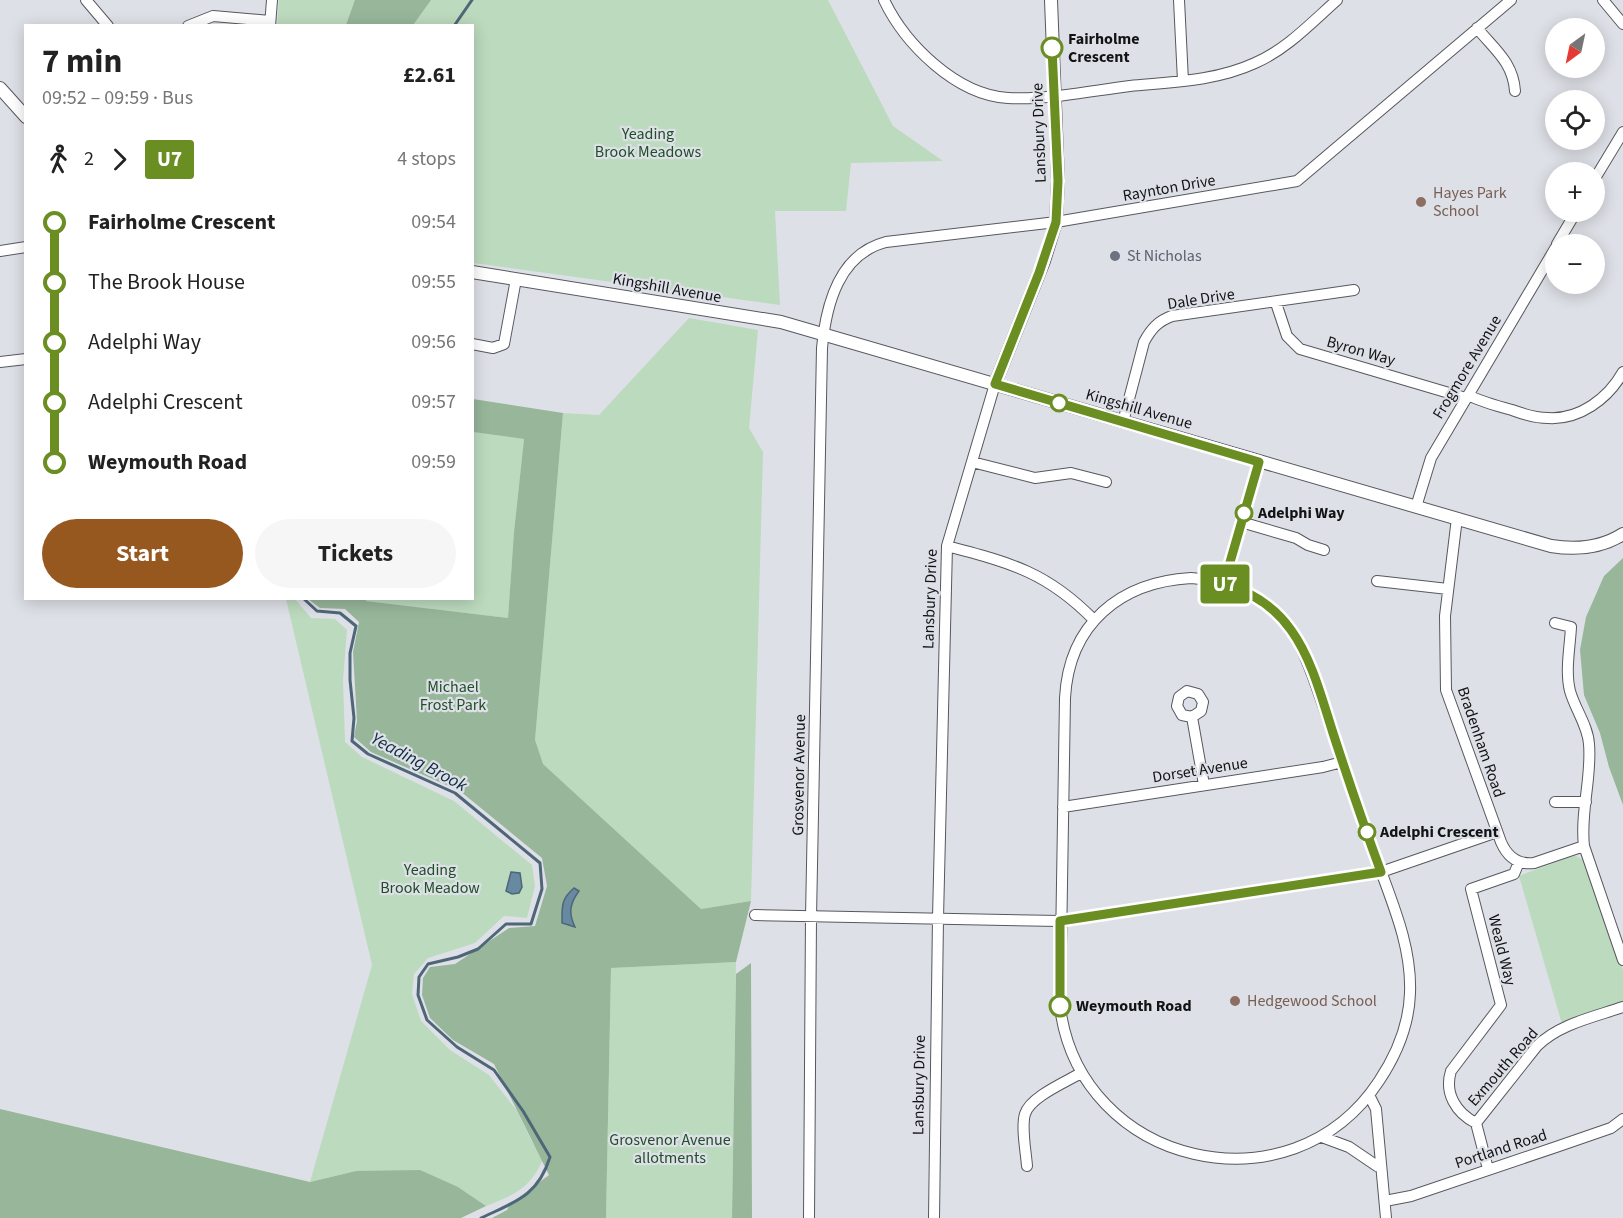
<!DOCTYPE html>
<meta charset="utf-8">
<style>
:root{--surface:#fff;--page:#f6f6f6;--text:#222;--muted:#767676;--accent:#97581f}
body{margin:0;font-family:"Source Sans 3",sans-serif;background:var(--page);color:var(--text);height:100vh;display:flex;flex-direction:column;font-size:22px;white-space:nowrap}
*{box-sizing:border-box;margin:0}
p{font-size:20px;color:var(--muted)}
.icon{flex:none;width:33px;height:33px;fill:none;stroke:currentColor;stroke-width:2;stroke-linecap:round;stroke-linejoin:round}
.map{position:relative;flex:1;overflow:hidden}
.drawer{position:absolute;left:24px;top:24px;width:450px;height:576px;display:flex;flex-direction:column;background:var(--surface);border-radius:0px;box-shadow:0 3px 15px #0003}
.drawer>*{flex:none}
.badge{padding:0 12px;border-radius:4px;font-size:21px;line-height:39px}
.needle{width:39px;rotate:213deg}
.buttons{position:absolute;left:1545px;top:18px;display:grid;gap:12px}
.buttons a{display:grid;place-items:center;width:60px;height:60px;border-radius:50%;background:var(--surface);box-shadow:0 3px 15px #0003;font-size:30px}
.map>.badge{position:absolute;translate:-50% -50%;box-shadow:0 0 0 3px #fff}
.legs{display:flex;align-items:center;gap:9px;height:66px;padding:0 18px;font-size:20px}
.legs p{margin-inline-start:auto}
.summary{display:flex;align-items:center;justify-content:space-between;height:102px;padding:0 18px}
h1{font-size:33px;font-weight:700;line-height:45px}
.primary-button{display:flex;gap:12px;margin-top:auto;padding:12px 18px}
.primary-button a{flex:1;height:69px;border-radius:36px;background:var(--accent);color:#fff;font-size:24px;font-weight:700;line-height:69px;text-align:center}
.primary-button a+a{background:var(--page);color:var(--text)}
ul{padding:0 18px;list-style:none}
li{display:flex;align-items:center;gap:21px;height:60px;font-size:22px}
li i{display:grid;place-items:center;width:9px;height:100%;margin:0 8px;background:currentColor}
li i::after{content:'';width:15px;height:15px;margin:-8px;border:4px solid;border-radius:50%;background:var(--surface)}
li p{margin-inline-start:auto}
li:first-child i{background:linear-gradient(#0000 50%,currentColor 0)}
li:last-child i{background:linear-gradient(currentColor 50%,#0000 0)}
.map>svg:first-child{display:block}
.green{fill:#bcdabe}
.forest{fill:#97b69a}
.water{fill:#6789a1;stroke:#4e6677;stroke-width:1.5}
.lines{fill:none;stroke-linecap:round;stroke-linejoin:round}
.stream{stroke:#4e6677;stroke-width:3}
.minor-casing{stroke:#57585e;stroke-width:12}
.tertiary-casing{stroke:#57585e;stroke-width:14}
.minor{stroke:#fff;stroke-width:10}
.tertiary{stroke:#fff;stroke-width:12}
.line-1-casing{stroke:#fff;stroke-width:14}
.line-1{stroke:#6b8e23;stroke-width:9}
.stop-1-dot{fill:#fff;stroke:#6b8e23;stroke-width:3}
.education-dot{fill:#8d6e63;stroke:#dee0e7;stroke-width:2}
.worship-dot{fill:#6b7280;stroke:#dee0e7;stroke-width:2}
.labels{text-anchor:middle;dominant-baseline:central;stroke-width:4.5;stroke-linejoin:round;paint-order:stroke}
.stop-label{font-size:16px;font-weight:bold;fill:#121315;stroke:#dee0e7;text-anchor:start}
.street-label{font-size:16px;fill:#121315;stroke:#dee0e7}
.park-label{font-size:16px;fill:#1f4e27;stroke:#dee0e7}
.education-label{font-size:16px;fill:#785e54;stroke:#dee0e7;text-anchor:start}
.worship-label{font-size:16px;fill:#5b616d;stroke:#dee0e7;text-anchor:start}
.water-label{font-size:18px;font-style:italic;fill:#0d2c3f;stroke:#dee0e7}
</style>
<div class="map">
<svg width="1623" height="1218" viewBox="0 0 1623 1218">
<rect width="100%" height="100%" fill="#dee0e7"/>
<path class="green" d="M279,0H828L893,126L943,161L851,163L846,211H775L780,305L473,263L472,26H277Z
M689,318L758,330L749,428L763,452L751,901L701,909L543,764L534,750L563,413L599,415Z
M473,432L524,439L514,532L508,618L366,601V598H472Z
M286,599H295L311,618L335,619L347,630L343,680L345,742L362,757L454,801L532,865L535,886L527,918L504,916L475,943L428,958L414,974L412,994L421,1021L450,1050L489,1075L517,1111L532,1142L544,1157C531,1188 516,1194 486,1206L458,1187L356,1171L310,1182L372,965Z
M1572,856H1576L1585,861L1623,970V1002L1562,1024L1519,876Z
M736,962L732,1218H606L611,968Z"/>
<path class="forest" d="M355,0H431L413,25H346Z
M473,399L563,413L535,740L543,764L701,909L751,901L736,962L611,968L606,1218H492L507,1210L510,1204L549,1175L494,1064L453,1040L430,1018L422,995L423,978L430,967L455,964L509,928L535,926L547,886L542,858L460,791L371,752L354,737L357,721L353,652L359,622L345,609L320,608L308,599H366V601L508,618L514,532L524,439L473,432Z
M1623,558V805L1609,767L1600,733L1584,695L1580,650L1586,617L1604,576Z
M751,963L752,1218H732L736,974Z
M0,1109L310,1182L356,1171L420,1170L458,1187L486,1206L461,1218H0Z"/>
<path class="water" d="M511,872L520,873L522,887L519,893L512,894L506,891Z
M574,888L579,891C570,903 568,913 575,927L562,923C562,906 561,899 574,888Z"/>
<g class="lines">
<path class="stream" d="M454,26L472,0
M303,598L317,611L340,613L356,626L350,653V680L354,718L352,741L368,754L455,793L540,863L542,889L531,924H506L478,949L458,957L428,964L419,977L418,995L427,1020L457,1047L494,1070L523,1111L550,1157C538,1196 515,1202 481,1218"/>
<defs>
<path id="minor" d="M86,0L108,26
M884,0C905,44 956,95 1008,98C1048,100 1090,91 1130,86C1172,82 1216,81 1255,63C1287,49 1311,23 1337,0
M1179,0L1183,81
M1603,0L1623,24
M188,26L213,16L270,21
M270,26L272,0
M1477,28C1494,49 1513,62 1515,91
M1594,180L1623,132
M1557,244L1576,212
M0,251L26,247
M1276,303L1287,336L1300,349L1466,398
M472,344L493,348L504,344L516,279
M0,362L26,359
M1468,395C1482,402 1497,406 1512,410C1523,414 1535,418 1548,418C1579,420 1608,399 1623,372
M1123,422L1144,342C1151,329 1158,321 1172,316L1354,290
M972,462L1035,478L1071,473L1106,482
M1416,507L1431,458L1556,247
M1457,518L1445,616L1446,690L1501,842C1507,856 1517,865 1534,863L1584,846
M1241,522L1296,538L1308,545L1324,550
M947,546C1011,563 1047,572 1094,620
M1191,578C1230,580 1269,598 1292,631C1301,644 1306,659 1312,674C1333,732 1352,791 1373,849C1389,896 1412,943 1410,993C1409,1026 1397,1054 1379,1081C1291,1215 1080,1166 1060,1007L1065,698C1069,624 1120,582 1191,578Z
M1377,581L1448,589
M1224,583L1259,462
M1555,623L1571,627C1570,647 1565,671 1570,691C1575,709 1588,726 1589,744C1592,778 1580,812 1584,846L1623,960
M1192,717L1201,711L1203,702L1198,694L1187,691L1179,697L1177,706L1182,715L1192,717L1204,785
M1555,802H1586
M1063,807L1323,767L1342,762
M755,915L1060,921L1381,872L1497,832
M1369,1095L1376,1109L1386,1218
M1476,1123L1537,1046C1559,1024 1594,1017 1623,1007
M1322,1137L1349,1147L1377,1166H1381
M1027,1166C1026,1152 1021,1127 1025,1114C1030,1097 1066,1082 1081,1073
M1488,1169L1476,1123C1456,1113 1444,1093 1451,1071L1501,1005L1471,889L1514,874L1519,862
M1385,1201L1411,1196L1556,1147L1611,1128L1623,1119
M809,1218L811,917L822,348C826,304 839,254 886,242L1056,222L1297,181L1511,0
M934,1218L938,918L947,546L995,384"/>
<path id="tertiary" d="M0,88L26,117
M472,272L781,322L1551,546C1576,550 1601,548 1623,534
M995,384L1044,261L1056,222L1058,181L1051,0"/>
</defs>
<use href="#minor" class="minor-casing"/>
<use href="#tertiary" class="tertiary-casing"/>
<use href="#minor" class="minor"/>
<use href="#tertiary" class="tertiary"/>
</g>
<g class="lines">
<defs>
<path id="line-1" d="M1052,48L1058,181L1056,222L1039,273L995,384L1259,462L1224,583C1251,592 1275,607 1291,630C1312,659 1322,699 1333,733C1348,779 1364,826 1381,872L1060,921V1006"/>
</defs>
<use href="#line-1" class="line-1-casing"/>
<use href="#line-1" class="line-1"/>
</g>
<g class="stop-1-dot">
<circle cx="1052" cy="48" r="10"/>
<circle cx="1059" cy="403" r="8"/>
<circle cx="1244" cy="513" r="8"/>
<circle cx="1367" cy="832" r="8"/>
<circle cx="1060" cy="1006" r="10"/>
</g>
<g class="education-dot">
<circle cx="1421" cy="202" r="6"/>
<circle cx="1235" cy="1001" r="6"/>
</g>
<circle class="worship-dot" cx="1115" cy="256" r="6"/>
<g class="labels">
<g class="stop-label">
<text x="1068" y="39">Fairholme<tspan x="1068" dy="18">Crescent</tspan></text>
<text x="1258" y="513">Adelphi Way</text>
<text x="1380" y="832">Adelphi Crescent</text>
<text x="1076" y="1006">Weymouth Road</text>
</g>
<g class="street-label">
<text transform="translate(1039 133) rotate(-92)">Lansbury Drive</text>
<text transform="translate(1169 188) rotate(-10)">Raynton Drive</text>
<text transform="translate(667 288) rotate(10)">Kingshill Avenue</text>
<text transform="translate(1201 299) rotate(-9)">Dale Drive</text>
<text transform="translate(1361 351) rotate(16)">Byron Way</text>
<text transform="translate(1467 367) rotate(-59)">Frogmore Avenue</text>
<text transform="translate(1139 409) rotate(16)">Kingshill Avenue</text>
<text transform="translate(930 599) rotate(-88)">Lansbury Drive</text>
<text transform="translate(1481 742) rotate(71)">Bradenham Road</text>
<text transform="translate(1200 770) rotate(-9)">Dorset Avenue</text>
<text transform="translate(799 775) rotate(-89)">Grosvenor Avenue</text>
<text transform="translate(1502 950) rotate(76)">Weald Way</text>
<text transform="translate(1503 1067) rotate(-49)">Exmouth Road</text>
<text transform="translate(919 1085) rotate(-89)">Lansbury Drive</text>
<text transform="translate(1501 1149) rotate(-18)">Portland Road</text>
</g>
<g class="park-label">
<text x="648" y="134">Yeading<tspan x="648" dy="18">Brook Meadows</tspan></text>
<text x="453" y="687">Michael<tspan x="453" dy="18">Frost Park</tspan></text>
<text x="430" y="870">Yeading<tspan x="430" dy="18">Brook Meadow</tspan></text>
<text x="670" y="1140">Grosvenor Avenue<tspan x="670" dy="18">allotments</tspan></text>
</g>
<g class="education-label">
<text x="1433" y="193">Hayes Park<tspan x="1433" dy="18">School</tspan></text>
<text x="1247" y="1001">Hedgewood School</text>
</g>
<g class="worship-label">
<text x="1127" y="256">St Nicholas</text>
</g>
<g class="water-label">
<text transform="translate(419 762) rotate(28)">Yeading Brook</text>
</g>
</g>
</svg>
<div class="buttons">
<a><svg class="needle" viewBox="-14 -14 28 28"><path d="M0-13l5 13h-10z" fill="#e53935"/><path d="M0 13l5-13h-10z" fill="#767676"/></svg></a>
<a><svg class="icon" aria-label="locate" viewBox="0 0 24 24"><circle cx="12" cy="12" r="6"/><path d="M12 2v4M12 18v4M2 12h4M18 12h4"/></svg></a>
<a>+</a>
<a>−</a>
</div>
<b class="badge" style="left:1225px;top:584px;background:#6b8e23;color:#fff">U7</b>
<section class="drawer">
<div class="summary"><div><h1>7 min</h1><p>09:52 – 09:59 · Bus</p></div><b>£2.61</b></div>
<div class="legs"><svg class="icon" aria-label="walk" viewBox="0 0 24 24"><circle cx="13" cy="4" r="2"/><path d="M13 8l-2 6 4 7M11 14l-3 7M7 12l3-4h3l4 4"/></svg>2<svg class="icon" aria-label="forward" viewBox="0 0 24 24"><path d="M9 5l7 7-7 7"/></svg><b class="badge" style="background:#6b8e23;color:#fff">U7</b><p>4 stops</p></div>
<ul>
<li><i style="color:#6b8e23"></i><b>Fairholme Crescent</b><p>09:54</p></li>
<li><i style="color:#6b8e23"></i><span>The Brook House</span><p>09:55</p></li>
<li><i style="color:#6b8e23"></i><span>Adelphi Way</span><p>09:56</p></li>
<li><i style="color:#6b8e23"></i><span>Adelphi Crescent</span><p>09:57</p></li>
<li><i style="color:#6b8e23"></i><b>Weymouth Road</b><p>09:59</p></li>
</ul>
<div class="primary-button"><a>Start</a><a>Tickets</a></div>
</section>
</div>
